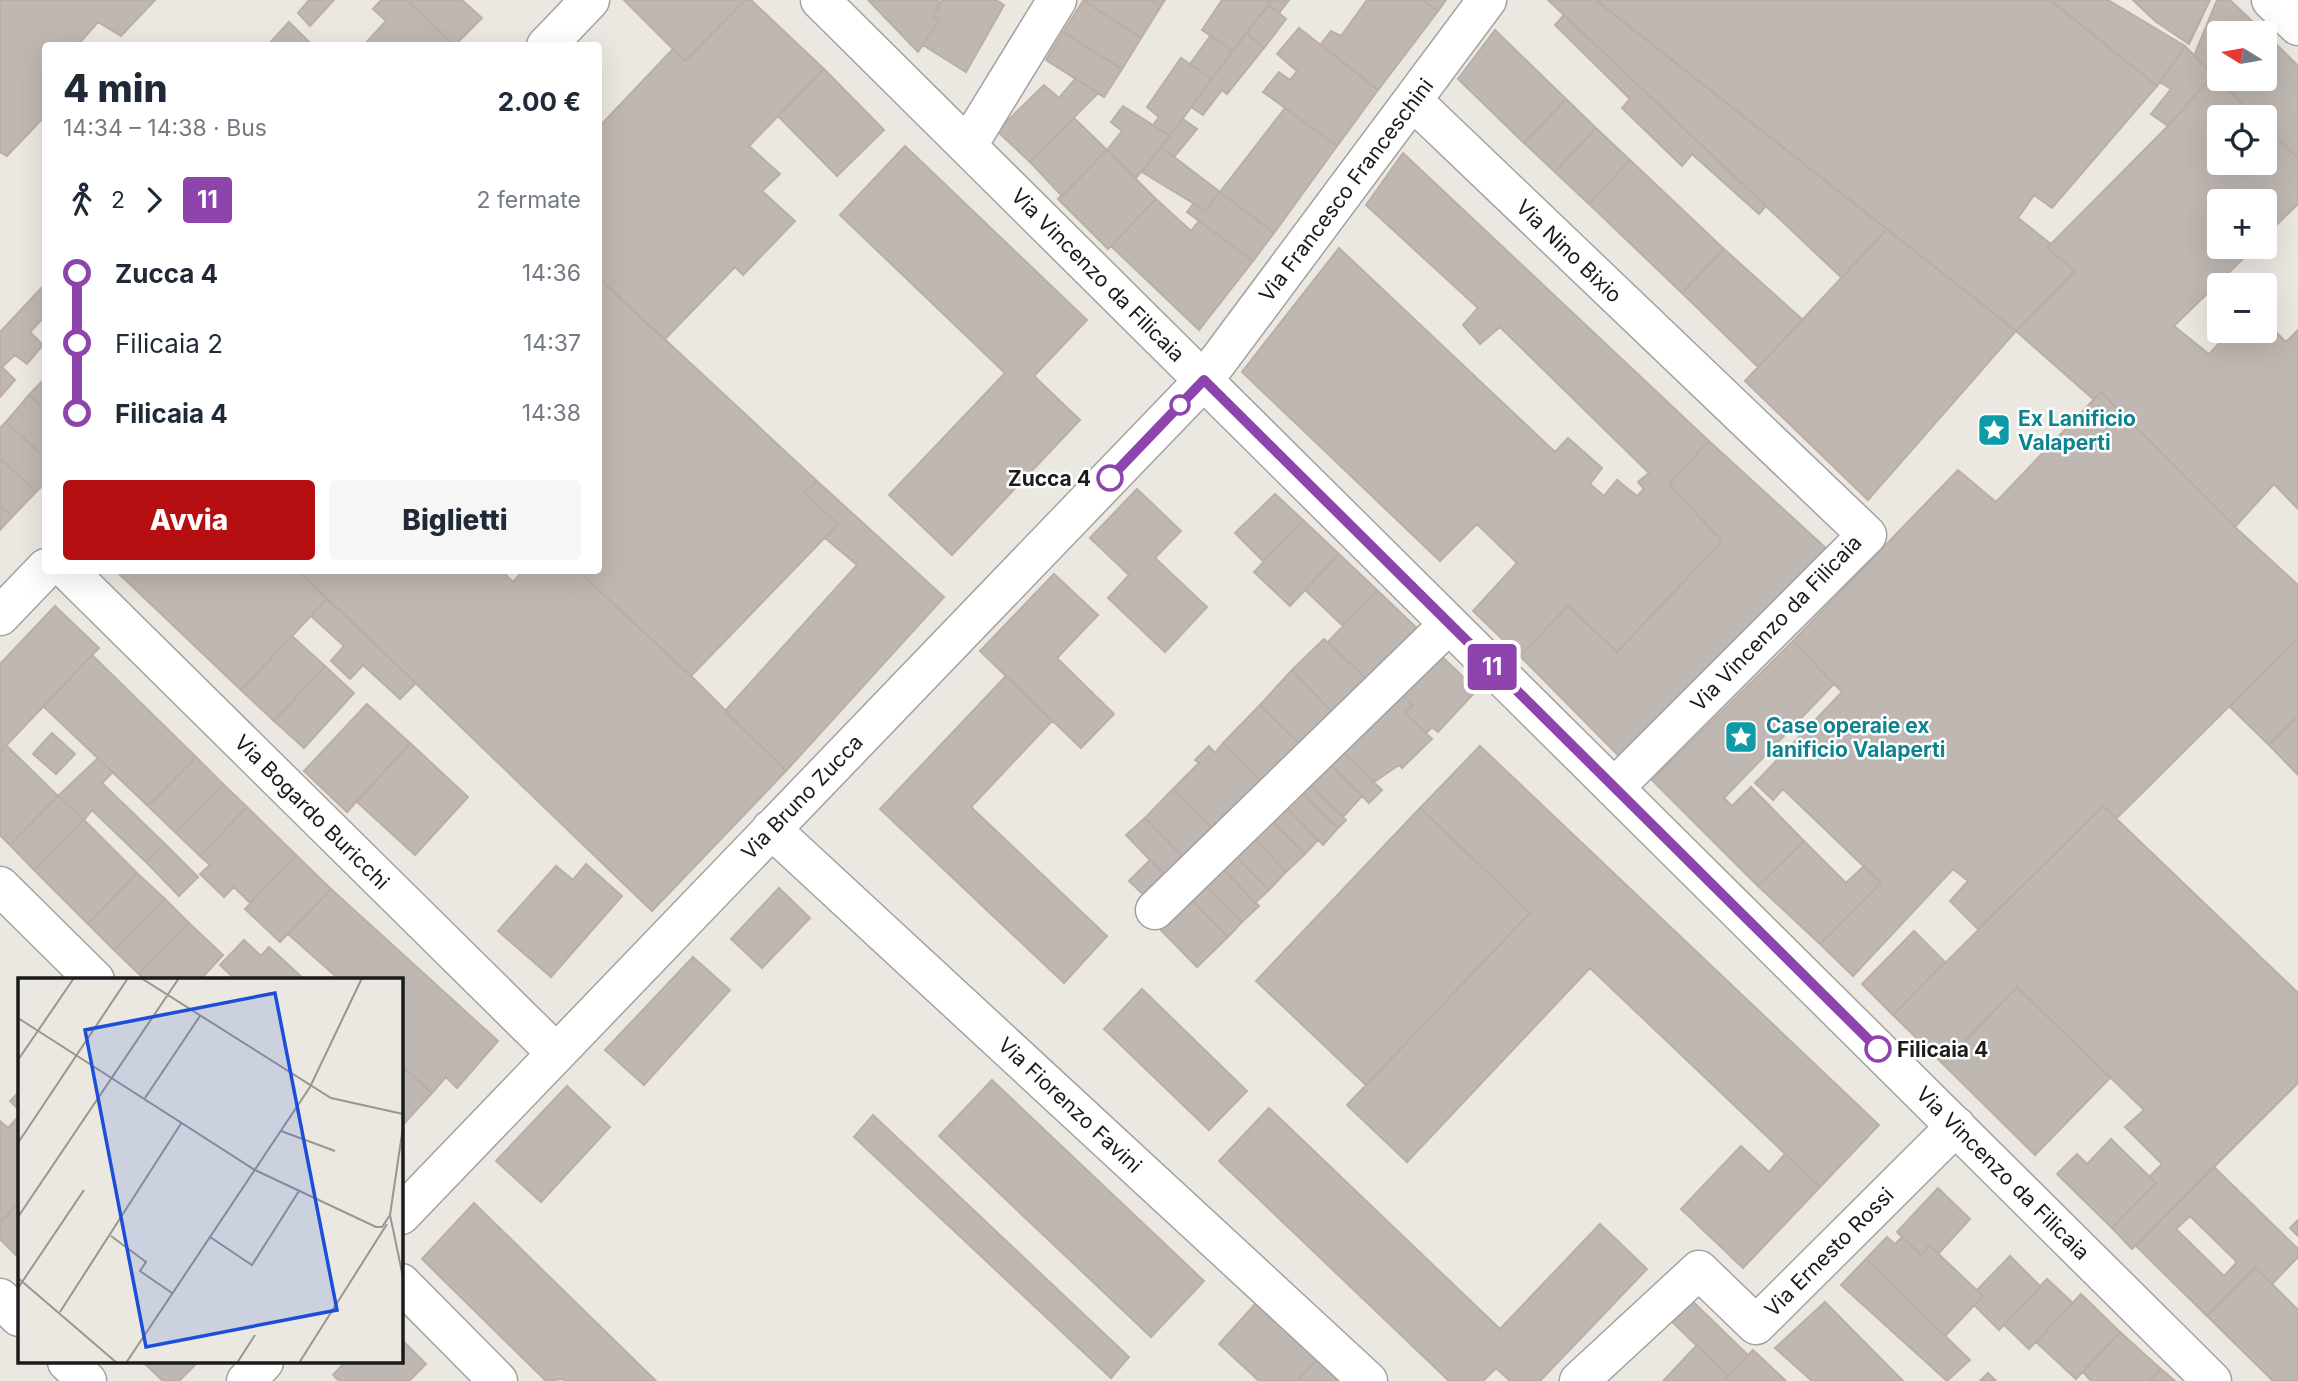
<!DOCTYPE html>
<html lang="it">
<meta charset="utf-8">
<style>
:root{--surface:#fff;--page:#f6f6f7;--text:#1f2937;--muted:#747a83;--accent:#b60f11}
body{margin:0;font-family:Inter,sans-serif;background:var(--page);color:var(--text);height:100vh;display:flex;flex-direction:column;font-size:26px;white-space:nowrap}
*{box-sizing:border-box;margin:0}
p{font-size:23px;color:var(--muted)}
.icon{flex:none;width:38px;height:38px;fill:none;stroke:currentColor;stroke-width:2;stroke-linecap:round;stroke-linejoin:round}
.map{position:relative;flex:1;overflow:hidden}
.panel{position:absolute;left:42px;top:42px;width:560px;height:532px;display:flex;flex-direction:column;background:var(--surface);border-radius:7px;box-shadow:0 7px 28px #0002}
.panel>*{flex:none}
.badge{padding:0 14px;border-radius:5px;font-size:24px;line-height:46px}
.needle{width:46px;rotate:281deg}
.tools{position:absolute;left:2207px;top:21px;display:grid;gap:14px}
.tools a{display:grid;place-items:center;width:70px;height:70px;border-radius:7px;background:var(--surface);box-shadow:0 7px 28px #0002;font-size:35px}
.map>.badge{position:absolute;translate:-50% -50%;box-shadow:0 0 0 4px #fff}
.legs{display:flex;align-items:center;gap:10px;height:77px;padding:0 21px;font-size:23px}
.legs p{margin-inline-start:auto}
.overview{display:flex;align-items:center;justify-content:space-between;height:119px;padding:0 21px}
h1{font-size:38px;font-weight:800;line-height:52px}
.cta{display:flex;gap:14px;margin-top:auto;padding:14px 21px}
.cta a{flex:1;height:80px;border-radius:7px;background:var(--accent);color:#fff;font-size:28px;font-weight:800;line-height:80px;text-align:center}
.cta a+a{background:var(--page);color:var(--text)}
ul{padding:0 21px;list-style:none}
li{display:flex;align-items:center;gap:24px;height:70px;font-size:26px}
li i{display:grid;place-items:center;width:10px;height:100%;margin:0 9px;background:currentColor}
li i::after{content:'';width:18px;height:18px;margin:-9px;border:5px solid;border-radius:50%;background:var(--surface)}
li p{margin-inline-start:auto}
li:first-child i{background:linear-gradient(#0000 50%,currentColor 0)}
li:last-child i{background:linear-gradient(currentColor 50%,#0000 0)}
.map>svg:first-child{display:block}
.building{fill:#bfb7b1;stroke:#bcaea4;stroke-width:2;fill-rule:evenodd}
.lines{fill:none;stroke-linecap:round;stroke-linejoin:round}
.minor-casing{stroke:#a2a2a2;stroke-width:41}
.minor{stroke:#fff;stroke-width:38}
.line-1-casing{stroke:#fff;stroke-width:16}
.line-1{stroke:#8e44ad;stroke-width:10}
.stop-1-dot{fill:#fff;stroke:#8e44ad;stroke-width:3.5}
.labels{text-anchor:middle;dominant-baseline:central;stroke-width:5;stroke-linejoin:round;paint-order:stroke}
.street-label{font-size:21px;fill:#1b1b1b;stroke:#fff}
.culture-label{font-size:21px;font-weight:bold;fill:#0d838f;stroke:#fff;text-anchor:start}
.stop-label{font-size:21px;font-weight:bold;fill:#1b1b1b;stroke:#fff;text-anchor:end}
.inset-road{fill:none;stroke:#989692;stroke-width:2}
.view{fill:#1d4ed8;fill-opacity:0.15;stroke:#1d4ed8;stroke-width:3.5}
.inset-edge{fill:none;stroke:#1b1b1b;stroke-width:3.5}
</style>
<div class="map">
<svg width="2298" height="1381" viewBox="0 0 2298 1381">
<rect width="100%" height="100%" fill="#ebe8e1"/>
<path class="building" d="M0,0H155L121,36L98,22L77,46H46V115L7,156L0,152Z
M309,0H334L310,26L298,13Z
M381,0H407L454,46H363L386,21L373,9Z
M411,0H462L482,18L454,46L409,2Z
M624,0H745L685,61Z
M745,0H751L824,69L749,146L780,174L762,191L795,221L743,275L735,267L664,340L598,277V128L673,49L685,61Z
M868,0H937L941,3L933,15L939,21L918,52Z
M942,0H996L1004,5L966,72L923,45L939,21L933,15Z
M1083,0H1150L1161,6L1141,38Z
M1150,0H1165L1161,6Z
M1222,0H1272L1233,51L1202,30Z
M1272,0H1289L1279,13L1269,5Z
M1367,0H1422L1438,11L1378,90L1321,44L1331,31L1341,36Z
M1422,0H1446L1438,11Z
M1548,0H1596L1887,229L1842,278Z
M1599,0H2050L2157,86L2052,208L2034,195L2018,218L2051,244L2047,248L2075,271L2016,331L1598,2Z
M2050,0H2108L2185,46L2157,86Z
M2133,0H2210L2189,44L2155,21Z
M2217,0H2230L2273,41L2264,50V33H2219V79H2237L2227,88L2194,56Z
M1083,1L1141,38L1122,69L1063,32Z
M1269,5L1286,19L1264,48L1246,33Z
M1564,15L1766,206L1759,214L1692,154L1682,166L1622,108L1630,99L1555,25Z
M289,22L310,43L308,46H267Z
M1299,28L1378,90L1337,146L1263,92L1279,72L1290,80L1297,71L1277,54Z
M1495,30L1566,99L1524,143L1458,79Z
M1063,32L1122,69L1104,97L1046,60Z
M1246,33L1264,48L1227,94L1222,90L1203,115L1191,107Z
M1211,35L1233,51L1212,79L1190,64Z
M2273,41L2298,66V158L2264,125V117H2257L2227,88L2237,79H2264V50Z
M2185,46L2213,75L2168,126L2151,114L2171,89L2160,82Z
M1181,58L1212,79L1170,136L1153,125L1159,117L1147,107Z
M824,69L884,130L837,176L778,116Z
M2213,75L2257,117H2219V163H2264V125L2298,158V204L2264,237V201H2219V247H2255L2174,326L2209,354L2231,331H2264V320L2286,342L2298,330V509L2274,484L2235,527L2101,392L2093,399L2016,331L2075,271L2047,248L2168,126Z
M1075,79L1098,93L1030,162L997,131L1044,85L1059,98Z
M1566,99L1596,128L1555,172L1524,143Z
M1123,106L1170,136L1136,178L1107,150L1122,131L1111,122Z
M1285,108L1337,146L1274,233L1220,192Z
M1074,118L1107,150L1062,196L1030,162Z
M1183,119L1197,129L1174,157L1161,147Z
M1596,128L1630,160L1589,204L1555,172Z
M905,146L1087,320L1034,376L1080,420L952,555L889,495L1005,373L840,215Z
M1161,147L1220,192L1206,211L1142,172Z
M1107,150L1156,199L1108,249L1058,199Z
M1403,153L1709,441L1669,484L1722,541L1617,652L1568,606L1520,656L1473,611L1517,563L1477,524L1440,561L1242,372L1339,248L1555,452L1568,438L1602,468L1590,484L1604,496L1617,480L1637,496L1644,489L1638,482L1649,473L1500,327L1480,344L1463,325L1478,308L1366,205Z
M1630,160L1724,249L1682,293L1589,204Z
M1220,192L1274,233L1253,261L1187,212L1194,203L1206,211Z
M1156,199L1191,231L1199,221L1253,261L1199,330L1111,246Z
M1887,229L2016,331L1868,500L1745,381Z
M1724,249L1803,320L1758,367L1682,293Z
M598,277L817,481L804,493L838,524L691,676L577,570H598Z
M46,283V315L30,332L43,345L27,364L15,355L2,367L15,380L0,397V332Z
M46,377V410L29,395Z
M2101,392L2235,527L2298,585V638L2117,818L2103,806L1978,929L1950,901L1968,881L1953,869L1853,976L1820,944L1881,883L1783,789L1773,800L1755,783L1842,692L1793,641L1958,470L1996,502Z
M29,395L46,410V459L6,422Z
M6,422L46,459V482L36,492L0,458V428Z
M1709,441L1828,550L1620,757L1520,656L1568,606L1617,652L1722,541L1669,484Z
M0,458L36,492L12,517L0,505Z
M817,481L944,597L786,771L725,711L857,565L825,538L838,524L804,493Z
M1137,489L1181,531L1155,558L1207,607L1165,652L1108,598L1129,575L1090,538Z
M1275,494L1303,520L1263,561L1235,533Z
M0,505L12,517L0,530Z
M1303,520L1339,554L1290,606L1254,572Z
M1339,554L1377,590L1343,626L1305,590Z
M115,570H298L327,599L241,690Z
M298,570H501L513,582L524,570H577L691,676L786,771L652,911Z
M1054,574L1098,615L1057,658L1114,714L1081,748L980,651Z
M1377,590L1423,634L1373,685L1328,642Z
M327,599L416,683L400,699L363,665L350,679L331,661L344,646L311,616Z
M55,606L99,648L0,752V664Z
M292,636L325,666L274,721L241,690Z
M2298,638V716L2269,745L2230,707Z
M1324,639L1373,685L1338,719L1292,670Z
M1793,641L1834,684L1724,798L1732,806L1751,787L1804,841L1758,886L1652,780Z
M1435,650L1477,690L1438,732L1432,727L1426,733L1405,713L1413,705L1396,689Z
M92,655L196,757L148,806L43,706Z
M325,666L354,693L304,748L274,721Z
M1292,670L1338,719L1306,750L1260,705Z
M1006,676L1052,721L971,807L1107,936L1064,983L880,809Z
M1396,689L1413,705L1405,713L1432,739L1402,768L1399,765L1374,782L1339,748Z
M367,704L410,743L347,812L304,771Z
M1260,705L1306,750L1268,789L1223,743Z
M2298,716V775L2269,745Z
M52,733L75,754L56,774L33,754Z
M410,743L468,797L415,855L357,802Z
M1223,743L1268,789L1220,836L1173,789L1199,763L1195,760L1209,746L1215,753Z
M6,745L58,796L10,845L0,835V752Z
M1480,746L1879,1125L1820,1187L1590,968L1407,1162L1347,1105L1530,913L1420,808Z
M1339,748L1382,790L1369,803L1326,760Z
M196,757L223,784L176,833L148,806Z
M98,758L113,772L102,783L165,844L146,862L92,810L84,820L58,796Z
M1326,760L1362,796L1343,817L1306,781Z
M1306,781L1346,820L1338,828L1298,789Z
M223,784L247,807L200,856L176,833Z
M1173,789L1220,836L1190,864L1145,818Z
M1298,789L1338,828L1323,845L1283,804Z
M58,796L84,820L34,870L10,845Z
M1283,804L1318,840L1305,854L1268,817Z
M2103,806L2298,993V1083L2132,1249L2112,1228L2156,1183L2149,1177L2162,1164L2125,1127L2144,1110L2017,987L1943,1064L1893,1015Z
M247,807L296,855L250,903L234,887L224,897L200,874L210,865L200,856Z
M1420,808L1530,913L1366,1085L1256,981Z
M1268,817L1305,854L1286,872L1251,834Z
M1145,818L1190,864L1167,877L1150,860L1126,835Z
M84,820L137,873L88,924L34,870Z
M1251,834L1286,872L1269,890L1231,851Z
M1804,841L1846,883L1864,866L1881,883L1820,944L1758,886Z
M165,844L198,877L179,896L146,862Z
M1231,851L1269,890L1255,903L1218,864Z
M296,855L331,889L280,942L245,909Z
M1150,860L1167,877L1147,898L1129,881Z
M586,864L622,896L551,977L498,931L556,866L573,880Z
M1218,864L1259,906L1242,922L1201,881Z
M137,873L165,899L114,950L88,924Z
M1201,881L1242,922L1228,937L1187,895Z
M779,888L810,918L762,968L731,939Z
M331,889L498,1041L457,1088L446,1077L432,1093L401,1065V980H340L288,934Z
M1182,890L1228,937L1197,967L1151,920Z
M165,899L189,923L139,974L114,950Z
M189,923L223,955L200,980H145L139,974Z
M1914,931L1945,962L1893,1015L1862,984Z
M244,940L261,956L269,947L305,980H236L220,965Z
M693,957L730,990L644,1085L605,1050Z
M2017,987L2110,1078L2035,1155L1943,1064Z
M1142,989L1247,1091L1209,1130L1104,1029Z
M401,1065L432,1093L401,1127Z
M992,1080L1204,1281L1151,1337L939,1136Z
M567,1086L610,1127L541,1202L496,1161Z
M19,1092V1110L10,1101Z
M1269,1108L1500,1329L1600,1224L1647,1269L1540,1381H1510L1496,1368L1483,1381H1449L1219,1161Z
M873,1115L1129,1357L1111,1378L854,1137Z
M19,1116V1203L0,1223V1121L8,1128Z
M2111,1139L2156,1183L2112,1228L2057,1174L2077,1154L2087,1164Z
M1741,1146L1769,1172L1785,1154L1820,1187L1743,1268L1681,1209Z
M2213,1166L2298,1249V1257L2272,1284L2255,1267L2207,1316L2136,1246ZM2190,1216L2237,1262L2224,1276L2176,1229Z
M1938,1188L1970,1219L1938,1254L1929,1245L1921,1255L1897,1232Z
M19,1203V1258L0,1239V1223Z
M474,1203L656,1381H565L563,1379L546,1381L422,1259Z
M2298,1220V1236L2290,1228Z
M1887,1237L1895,1244L1902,1237L1921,1255L1929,1245L1983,1296L1945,1336L1866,1259Z
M2010,1256L2041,1287L1999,1330L1974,1305L1983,1296L1977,1290Z
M1866,1259L1970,1360L1947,1381L1841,1285Z
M2255,1267L2298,1310V1381H2273L2207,1316Z
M2047,1279L2073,1303L2029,1349L2004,1325Z
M1685,1294L1748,1355L1728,1376L1665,1315Z
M2081,1294L2120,1332L2076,1379L2036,1342Z
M1257,1302L1318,1358L1297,1381H1259L1219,1344Z
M1825,1302L1903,1381H1812L1775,1348Z
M2120,1332L2161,1369L2149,1381H2091L2083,1372Z
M401,1339L426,1364L409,1381H339L333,1375L345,1362H401Z
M1697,1345L1728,1376L1723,1381H1663Z
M1753,1350L1786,1381H1723Z
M1318,1358L1342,1381H1297Z
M143,1362H198L179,1381H163Z
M2161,1369L2175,1381H2149Z
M1988,1373L1996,1381H1980Z"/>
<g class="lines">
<defs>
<path id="minor" d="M820,0L2212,1381
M2271,0L2298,26
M546,46L590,0
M1413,101L1867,535L1614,788
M968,145L1057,0
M67,570L556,1053
M0,616L46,568
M771,829L1368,1381
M0,886L95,980
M1155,910L1449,624
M401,1215L1204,380L1487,0
M401,1283L498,1381
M0,1298L19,1317
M67,1362L87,1381
M246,1381L264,1362
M1579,1381L1699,1270L1756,1325L1956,1126"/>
</defs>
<use href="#minor" class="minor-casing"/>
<use href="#minor" class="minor"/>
</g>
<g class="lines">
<defs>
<path id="line-1" d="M1110,478L1204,380L1878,1049"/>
</defs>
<use href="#line-1" class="line-1-casing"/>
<use href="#line-1" class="line-1"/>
</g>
<defs>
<symbol id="sight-square" viewBox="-11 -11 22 22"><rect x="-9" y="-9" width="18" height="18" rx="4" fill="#0f9aa8" stroke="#fff"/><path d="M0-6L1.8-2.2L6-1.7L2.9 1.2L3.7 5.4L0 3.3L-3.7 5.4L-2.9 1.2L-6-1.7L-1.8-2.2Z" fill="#fff"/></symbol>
</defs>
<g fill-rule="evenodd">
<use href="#sight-square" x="1975" y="411" width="38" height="38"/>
<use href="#sight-square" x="1722" y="718" width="38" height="38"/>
</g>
<g class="stop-1-dot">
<circle cx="1180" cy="405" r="9"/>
<circle cx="1110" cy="478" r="12"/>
<circle cx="1878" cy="1049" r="12"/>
</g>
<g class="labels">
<g class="street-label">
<text transform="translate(1346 190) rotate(-53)">Via Francesco Franceschini</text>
<text transform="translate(1569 251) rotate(44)">Via Nino Bixio</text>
<text transform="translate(1098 275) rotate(45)">Via Vincenzo da Filicaia</text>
<text transform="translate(1776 623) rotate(-46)">Via Vincenzo da Filicaia</text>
<text transform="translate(802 797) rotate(-46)">Via Bruno Zucca</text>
<text transform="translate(312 812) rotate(45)">Via Bogardo Buricchi</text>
<text transform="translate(1070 1105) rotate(43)">Via Fiorenzo Favini</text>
<text transform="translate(2003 1173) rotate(45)">Via Vincenzo da Filicaia</text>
<text transform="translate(1829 1252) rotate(-45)">Via Ernesto Rossi</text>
</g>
<g class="culture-label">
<text x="2018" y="418">Ex Lanificio<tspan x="2018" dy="24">Valaperti</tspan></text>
<text x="1766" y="725">Case operaie ex<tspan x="1766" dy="24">lanificio Valaperti</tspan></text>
</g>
<g class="stop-label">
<text x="1091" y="478">Zucca 4</text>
<text x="1897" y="1049" text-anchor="start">Filicaia 4</text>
</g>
</g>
<g transform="translate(18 978)">
<rect width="385" height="385" fill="#ebe8e1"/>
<path class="inset-road" d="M123,0L313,120L385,136M0,40L237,192L358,249H364L372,237M0,82L56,0M127,120L182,38M385,149L372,237L385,299M263,153L317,173M0,165L110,0M0,239L161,0M93,258L128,284L122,293L154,315M192,259L234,287L281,213M0,300L99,385M0,310L66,212M42,334L164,144M108,385L292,109L344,0M219,385L237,357M281,385L369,246"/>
<path class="view" d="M257,15L319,332L128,369L67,52Z"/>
<rect width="385" height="385" class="inset-edge"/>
</g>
</svg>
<div class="tools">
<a><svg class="needle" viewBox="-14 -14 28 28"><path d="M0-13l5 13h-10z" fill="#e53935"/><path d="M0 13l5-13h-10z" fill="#747a83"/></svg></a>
<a><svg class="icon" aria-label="locate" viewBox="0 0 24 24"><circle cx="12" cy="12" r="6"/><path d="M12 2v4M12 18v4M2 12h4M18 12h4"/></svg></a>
<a>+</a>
<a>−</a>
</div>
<b class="badge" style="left:1492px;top:667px;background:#8e44ad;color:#fff">11</b>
<section class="panel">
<div class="overview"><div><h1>4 min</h1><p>14:34 – 14:38 · Bus</p></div><b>2.00 €</b></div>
<div class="legs"><svg class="icon" aria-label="walk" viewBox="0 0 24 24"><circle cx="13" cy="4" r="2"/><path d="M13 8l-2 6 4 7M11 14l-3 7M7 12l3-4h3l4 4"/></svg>2<svg class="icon" aria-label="forward" viewBox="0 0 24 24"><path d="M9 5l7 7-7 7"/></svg><b class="badge" style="background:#8e44ad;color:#fff">11</b><p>2 fermate</p></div>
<ul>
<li><i style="color:#8e44ad"></i><b>Zucca 4</b><p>14:36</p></li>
<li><i style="color:#8e44ad"></i><span>Filicaia 2</span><p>14:37</p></li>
<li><i style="color:#8e44ad"></i><b>Filicaia 4</b><p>14:38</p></li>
</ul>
<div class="cta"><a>Avvia</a><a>Biglietti</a></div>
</section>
</div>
